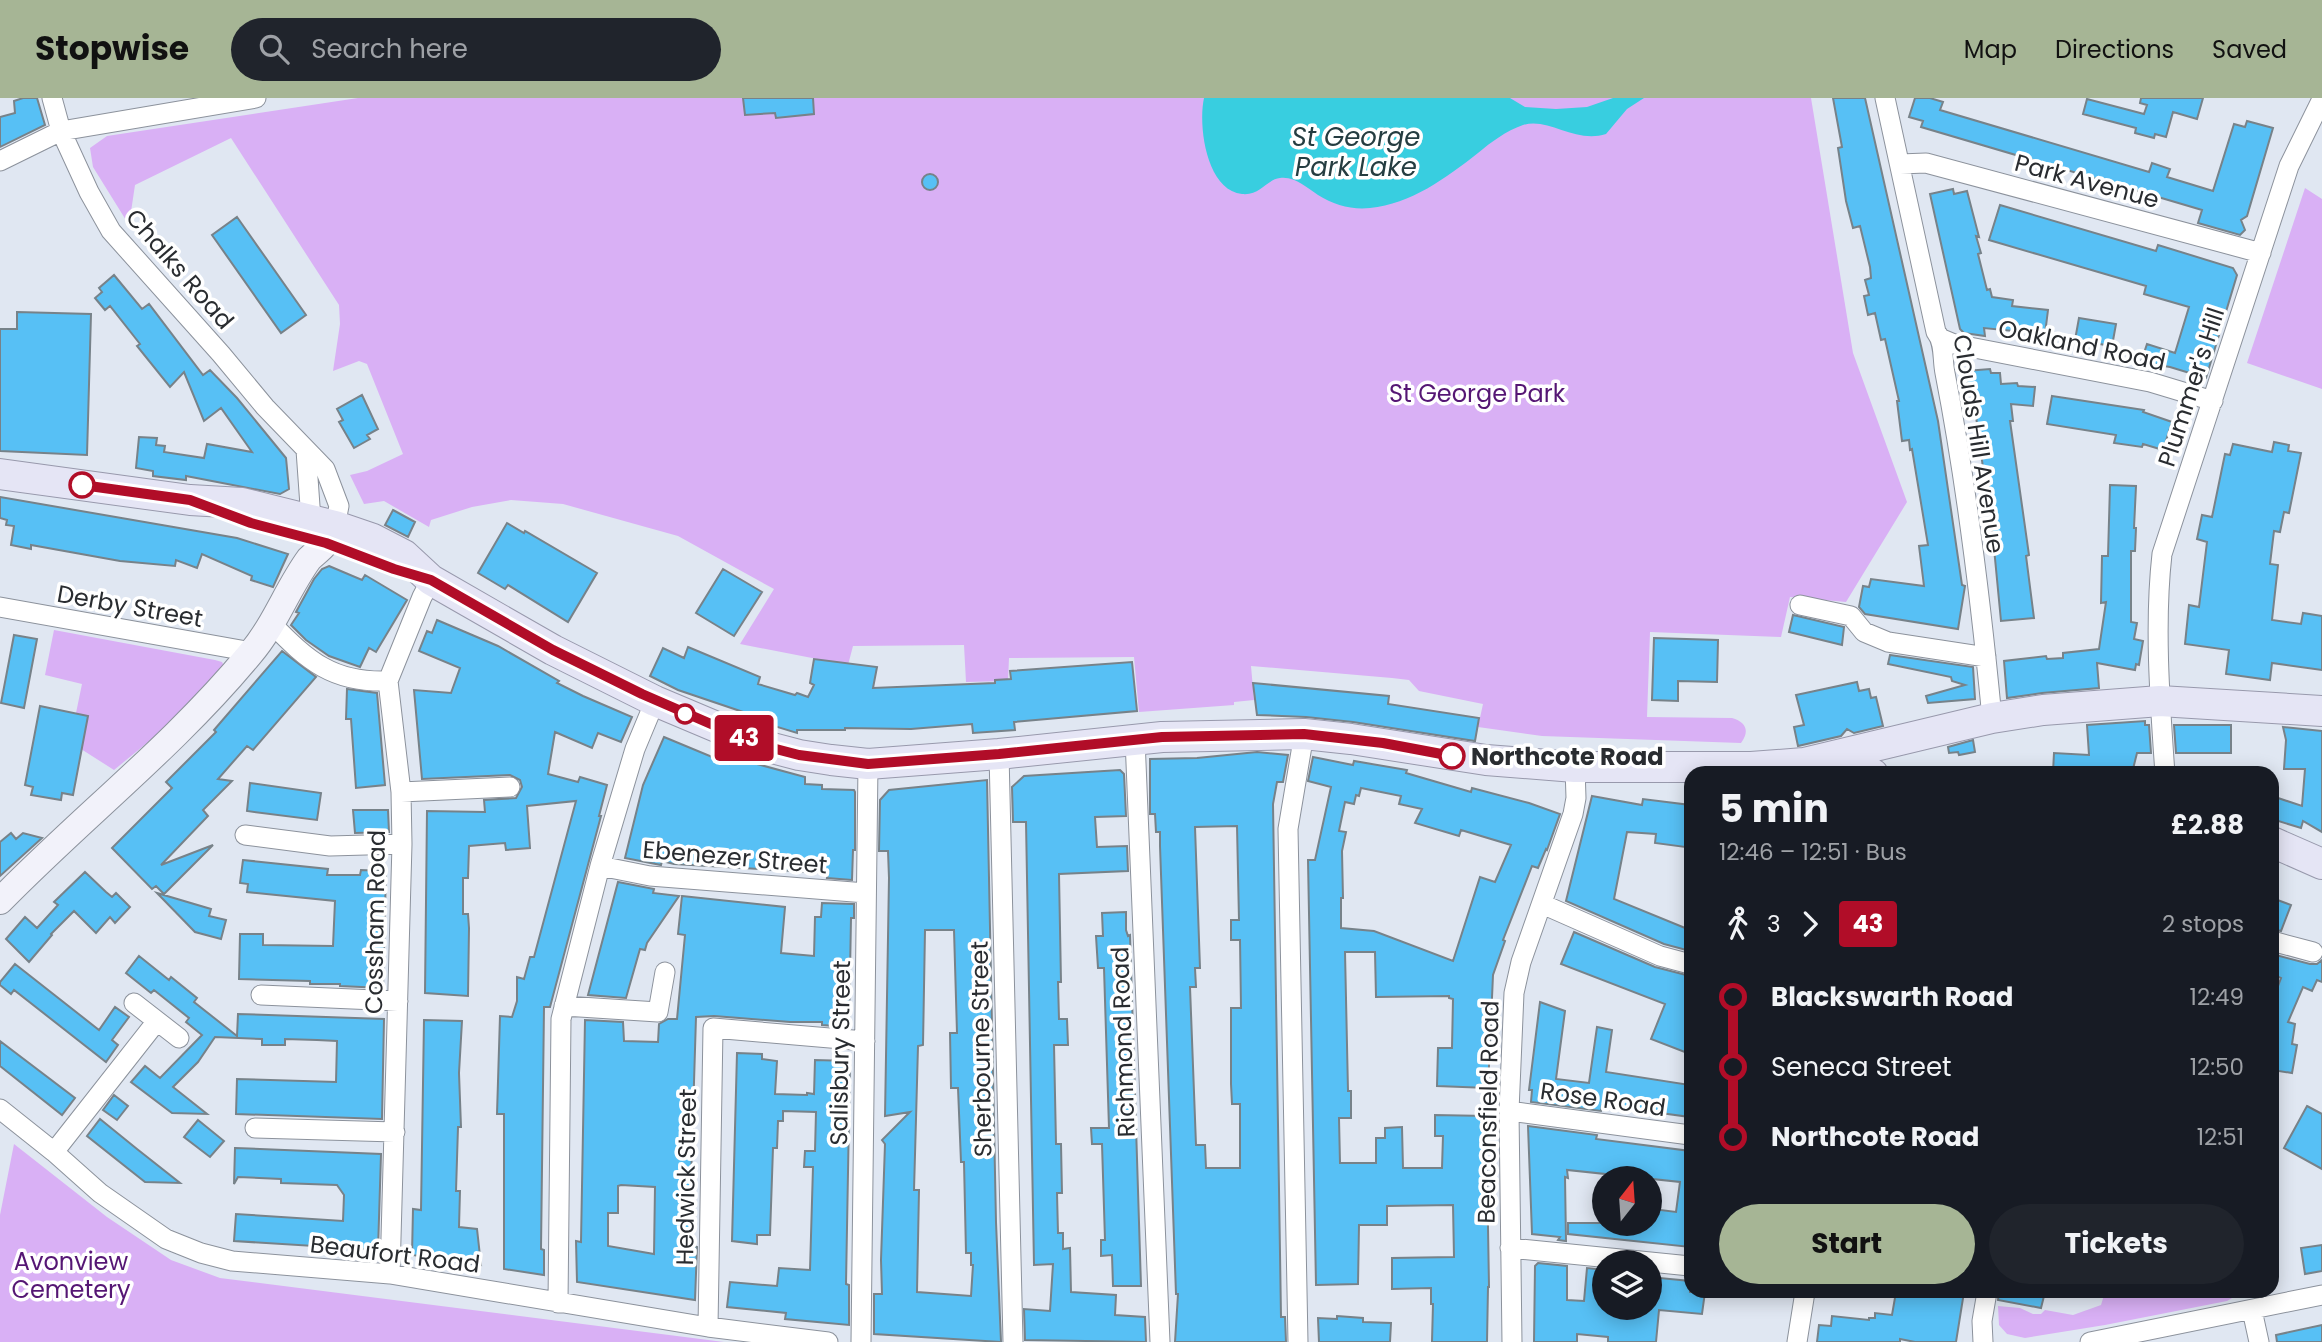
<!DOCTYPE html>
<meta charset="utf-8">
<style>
:root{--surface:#171b24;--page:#20242c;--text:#f1f3f6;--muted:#9ea1a6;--accent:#a6b595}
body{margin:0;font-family:Poppins,sans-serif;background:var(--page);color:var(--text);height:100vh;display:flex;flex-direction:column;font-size:26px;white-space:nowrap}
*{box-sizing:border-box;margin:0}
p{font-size:23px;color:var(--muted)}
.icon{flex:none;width:38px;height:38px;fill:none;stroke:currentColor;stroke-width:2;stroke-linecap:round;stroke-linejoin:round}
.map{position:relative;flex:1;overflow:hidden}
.details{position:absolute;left:1684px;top:668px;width:595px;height:532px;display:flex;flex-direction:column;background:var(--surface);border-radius:21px;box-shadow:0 4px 18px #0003}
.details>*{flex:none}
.badge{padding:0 14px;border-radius:5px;font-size:24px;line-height:46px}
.needle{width:46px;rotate:17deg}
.controls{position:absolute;left:1592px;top:1068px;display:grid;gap:14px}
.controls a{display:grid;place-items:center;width:70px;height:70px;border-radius:50%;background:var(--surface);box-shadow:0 4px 18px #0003;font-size:35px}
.map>.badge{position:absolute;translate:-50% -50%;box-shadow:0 0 0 4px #fff}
.legs{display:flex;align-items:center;gap:10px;height:77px;padding:0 35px;font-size:23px}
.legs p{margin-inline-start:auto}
.head{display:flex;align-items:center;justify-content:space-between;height:119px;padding:0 35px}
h1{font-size:38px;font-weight:700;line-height:52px}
.primary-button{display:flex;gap:14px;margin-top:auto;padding:14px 35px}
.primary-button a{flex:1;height:80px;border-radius:42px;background:var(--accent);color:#111;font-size:28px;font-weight:700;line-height:80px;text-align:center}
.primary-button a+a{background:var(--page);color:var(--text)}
ul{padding:0 35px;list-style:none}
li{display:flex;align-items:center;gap:24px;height:70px;font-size:26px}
li i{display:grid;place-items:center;width:10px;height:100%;margin:0 9px;background:currentColor}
li i::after{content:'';width:18px;height:18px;margin:-9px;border:5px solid;border-radius:50%;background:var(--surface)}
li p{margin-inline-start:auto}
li:first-child i{background:linear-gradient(#0000 50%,currentColor 0)}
li:last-child i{background:linear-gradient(currentColor 50%,#0000 0)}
header{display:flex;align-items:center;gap:42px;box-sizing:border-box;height:98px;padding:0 35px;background:var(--accent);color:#111}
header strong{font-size:33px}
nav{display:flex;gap:38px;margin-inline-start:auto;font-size:24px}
.search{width:490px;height:63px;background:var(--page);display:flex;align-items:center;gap:18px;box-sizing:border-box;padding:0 24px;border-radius:38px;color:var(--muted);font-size:26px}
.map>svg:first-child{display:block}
.green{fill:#d9b0f5}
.water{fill:#38cee0}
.building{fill:#57c0f5;stroke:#778289;stroke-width:2;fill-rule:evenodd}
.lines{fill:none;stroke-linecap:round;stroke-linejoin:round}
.street-casing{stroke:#8c929c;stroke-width:21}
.secondary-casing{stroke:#8c929c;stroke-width:28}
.primary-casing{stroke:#9899ac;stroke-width:32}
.street{stroke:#fff;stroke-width:19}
.secondary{stroke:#f2f2fa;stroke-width:26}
.primary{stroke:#e5e5f5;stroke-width:30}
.line-1-casing{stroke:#fff;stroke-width:16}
.line-1{stroke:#b10d28;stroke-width:10}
.stop-1-dot{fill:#fff;stroke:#b10d28;stroke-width:3.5}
.labels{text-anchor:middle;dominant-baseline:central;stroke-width:7;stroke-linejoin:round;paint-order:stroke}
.street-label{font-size:24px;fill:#292c30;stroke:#fff}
.park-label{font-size:24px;fill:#551674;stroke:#fff}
.stop-label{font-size:24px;font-weight:bold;fill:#292c30;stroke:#fff;text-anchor:start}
.water-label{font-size:26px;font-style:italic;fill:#253d41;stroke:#fff}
</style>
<header>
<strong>Stopwise</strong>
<div class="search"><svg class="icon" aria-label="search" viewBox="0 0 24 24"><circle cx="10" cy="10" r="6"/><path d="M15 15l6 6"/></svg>Search here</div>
<nav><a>Map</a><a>Directions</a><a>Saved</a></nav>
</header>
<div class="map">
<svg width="2322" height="1244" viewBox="0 0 2322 1244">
<rect width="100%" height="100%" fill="#e0e7f2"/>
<path class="green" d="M358,0H1811L1853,255L1907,404L1846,504L1790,499L1781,539L1650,534L1647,619L1732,620C1746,624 1750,633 1741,645L1542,638L1478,629L1483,606L1419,593L1409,582L1392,580L1251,568L1254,602L1234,604V607L1139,614L1134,559L1009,560L1008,583L966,584L964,547L853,548L848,567L740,546L774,491L678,438L563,406L511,402L472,409L431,422L429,429L384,403L364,406L350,377L367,373L403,356L367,266L359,263L333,273L340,226L339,207L231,40L135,87L129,127L93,69L90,50L107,38Z
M2305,90L2322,101V291L2247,265Z
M54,532L215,562L222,564L224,568L216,579L153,640L114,672L81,651L88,618L76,615L82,586L45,577Z
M14,1046L107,1119L171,1162L220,1180L724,1244H0V1117Z
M2105,1194H2232V1200L2227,1203L2105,1227L2025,1240L2007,1236L1999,1227L1998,1208L2020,1210L2033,1216H2041L2045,1212L2073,1217L2101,1207Z"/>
<path class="water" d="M1204,0H1510L1525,9L1556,11L1587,9L1613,0H1644L1627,11L1606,36C1575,46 1549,19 1523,27C1506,33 1491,44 1478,55C1446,80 1411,106 1370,110C1352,112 1334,107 1318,97C1307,90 1295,78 1280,80C1267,81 1260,98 1242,96C1206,92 1198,27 1204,0Z"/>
<path class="building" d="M23,0H37L45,27L0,49V19L15,15L14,3Z
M743,0H813L814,16L776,20L775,15L745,17Z
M1833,0H1865L1938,323L1962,487L1965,488L1958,531L1865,516L1859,509L1863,488L1869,489L1871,481L1924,488L1919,448L1928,447L1912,351L1910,352L1909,342L1902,343L1897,303H1899L1885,241L1881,242L1875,215L1868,217L1864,198L1869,197L1865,182L1871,180L1870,169L1860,128L1853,130L1846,103L1838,50L1842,49Z
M1915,0H1930L1943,4L1940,12L2149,74L2152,65L2170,71L2167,79L2213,93L2234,26L2245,29L2247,23L2273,30L2247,118L2241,122L2245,132L2240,137L2198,125L2202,112L1921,29L1923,23L1909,19Z
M2141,0H2203L2197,21L2173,14L2166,39L2155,36L2154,40L2135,35L2136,30L2083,16L2087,1L2144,16L2147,7L2140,5Z
M922 84a8 8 0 1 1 16 0a8 8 0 1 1-16 0Z
M1953,91L1954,96L1967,93L1979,139L1976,138L1981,155L1978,156L1987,192L1990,191L1992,199L2013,202L2012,208L2048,212L2045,236L1984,230L1985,238L1964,235L1960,231L1930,96Z
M2000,107L2156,153L2158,147L2233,170L2237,177L2206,280L2170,269L2141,264L2147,246L2175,255L2189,209L2144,196L2146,188L1989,142Z
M237,119L306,217L281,235L212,137Z
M114,177L142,211L149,206L203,277L210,272L237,300L286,360L289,391L280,396L186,378V382L153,378V373L136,370L139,339L157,340L156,347L165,348L164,354L204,360L207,346L252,354L221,310L204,323L184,274L170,289L137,248L140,246L110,208L105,212L95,200L102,194L99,190Z
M17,214L91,216L87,357L0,353V231H17Z
M2079,220L2116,226L2112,248L2075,242Z
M1990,271L1991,275H2000L2001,286L2017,285L2018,288L2035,289L2033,308L2011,306L2013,323H2010L2029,457L2026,458L2034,520L2001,523L1987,377H1984L1972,289H1968L1966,273Z
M362,297L378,331L367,337L370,341L354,350L339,324L343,322L337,311Z
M2052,298L2144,312L2143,314L2172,324L2163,352L2143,346L2142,349L2114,345L2116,337L2047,326Z
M2274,344L2289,347L2288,353L2301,355L2289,415L2284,414L2280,434L2274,433L2270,466L2278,467L2272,522L2301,526L2303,515L2322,518V572L2272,565L2270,582L2226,576L2229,552L2185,546L2189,507L2199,509L2207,444L2197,441L2202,417L2212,419L2225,356L2230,357L2233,346L2272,354Z
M2110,387L2136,388L2134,430H2136L2135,453H2131V524L2137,525L2134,541L2143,543L2139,567L2136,566L2135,572L2097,565L2099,590L2042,595L2007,600L2004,563L2046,558L2047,561L2063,560V555L2099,551L2106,504L2101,505L2102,458H2108Z
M0,399L237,440L288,456L273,489L251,482L252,478L202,456L197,470L176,462L175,468L120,463L31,447V451L11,447L14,428L6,427L7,422L0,420Z
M393,412L415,424L408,439L385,427Z
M507,425L524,435L525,433L597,475L568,524L508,487L505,491L478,475Z
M329,468L362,482L365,477L407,502L376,554L369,550L360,569L329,558L306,542L291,527L299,515L296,514L314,481L322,471Z
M723,471L762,494L734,538L696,515Z
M1793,517L1844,529L1842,547L1789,534Z
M437,522L498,548L559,583L557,585L583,598L632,619L621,644L598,635L592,650L555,634L548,676L578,684L580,679L607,687L599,718H601L550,909H544L541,1151L544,1152V1177L504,1171V1016H497L500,918L512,919L517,903V879L524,881L530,859H534L576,703L527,708L530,750L506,752L505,745L469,748L468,780H463V816H468L469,830L468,898L425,895L427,713L485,714L484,702L516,700L522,689L520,682L510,677L422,681L414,592L451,595L460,570L419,553L427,533L432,535Z
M14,537L37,541L24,610L1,605Z
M1654,540L1718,542L1717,584L1678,583V603L1652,602Z
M688,549L760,579L758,586L795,597L797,595L808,599L814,587L810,585L814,561L877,569L873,590L995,585V582L1011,581L1010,573L1132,564L1137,613L1014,624L1015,632L973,635L972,626L911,631L845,630V632H797V635L748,620L749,616L678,592L650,578L663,550L684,560Z
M282,553L316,579L253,652L247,648L218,681L232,683L203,712L208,718L161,767L213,747L164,796L156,788L152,791L112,750L172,690L166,684L216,634L214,632Z
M1890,557L1973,569L1975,601L1928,605L1926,598L1965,587L1952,583L1951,579L1888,566Z
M1857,584L1859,593L1869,591L1871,600L1876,599L1883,628L1854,635L1847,631L1841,638L1798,648L1794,629L1804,627L1796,597Z
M1253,585L1389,598L1388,606L1479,620L1475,643L1353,624L1306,619L1257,617Z
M347,591L377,595L385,687L356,690L351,621H346Z
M40,608L88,618L73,697L62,695L61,702L31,697L33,689L25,687Z
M2145,623V627H2149L2151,655H2137L2133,671L2089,676L2053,674L2054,655L2089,657L2087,627Z
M2174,627H2231V655H2176Z
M2283,629L2322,633V734L2303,723L2301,730L2272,721V698L2302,708L2305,671H2284L2286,642Z
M664,639L729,666L731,659L805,679V686L822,687V691L854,692L855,694V752H853L852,782L827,780L828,775L674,766L662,763L661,767L625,760L643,687Z
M1973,642L1975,654L1959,657L1958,654L1949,655L1948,649Z
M1257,654L1288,657L1283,684H1277L1273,706L1281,1219H1285L1286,1244H1175L1178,1196H1176L1160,748V734H1156L1155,716H1150V661L1197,660ZM1237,728L1239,822H1231V842H1240L1241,910H1231V986L1232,1006H1240V1070H1206L1205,1047H1196L1190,889H1196L1195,870H1200L1195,729Z
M1313,659L1353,667L1354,663L1407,672L1406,675L1471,694L1472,690L1529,705L1560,716L1547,752L1546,751L1538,770L1532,768L1503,842L1505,843L1493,877L1488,990L1437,988L1438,950H1452L1453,901L1449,900V898L1376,899L1375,854H1345L1348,993H1351V1020H1339L1340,1065H1376V1040H1385V1030L1402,1029L1403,1070H1442L1443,1038H1435V1017L1487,1018L1485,1069H1487L1489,1189H1488L1487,1244H1432L1433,1206H1431V1190L1392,1191V1160L1454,1159L1453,1107L1387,1108V1127H1359L1358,1186L1316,1187L1308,762H1315L1331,689L1308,683ZM1361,690L1401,698L1399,706L1422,711L1415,725L1459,738L1461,732L1511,747L1495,784L1480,779L1453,863L1374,833L1341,830V800H1343L1342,753L1346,734L1339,733L1345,704L1354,706L1356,697L1359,698Z
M1120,672L1124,676L1126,718L1095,719L1097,749L1127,748L1128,773L1059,776L1061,884H1058L1059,921H1067L1068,947H1054L1056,1046H1061L1062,1095H1057L1058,1135H1063V1151L1070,1150L1071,1194L1116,1197L1115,1217L1145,1219L1146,1244L1025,1242L1024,1211L1050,1213L1053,1166L1034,1167L1026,724H1013L1012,689L1024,678Z
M987,682L996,1124L1001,1244L874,1236V1196H882L881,1162L885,1046L882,1042L910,1014L885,1018L889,780L888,753H879L880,702L889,692ZM925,832H954L957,935H950L951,990H958L961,1064H964L966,1155H971V1167H973L971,1198L917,1194L919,1092H914L916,1021L918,948L923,947Z
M250,685L321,695L317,722L247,713Z
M1592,698L1642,707L1643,701L1690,707V734L1687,733L1685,749L1655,745L1656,736L1627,734L1614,801L1690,832V853L1664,846L1566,803Z
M353,712H388L389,734L355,735Z
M11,735L16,741L23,735L42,740L0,778V744Z
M243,762L328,771L327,777H360L361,772L386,773L383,890L340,888V886H310V883L239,881L240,836H263V847L333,848L335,803L247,794L248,786L240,785Z
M85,774L106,794L112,799L116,795L130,809L115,825L110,819L96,835L74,813L51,836L52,837L29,864L6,841L25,819L37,830L58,807L54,804Z
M618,784L654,791L653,795L679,798L647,845L645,852L640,851L626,900L588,897Z
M157,795L211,811L209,818L226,822L221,841L195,834Z
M682,798L785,809L781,855L814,858L815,819H821L822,805L854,806V820H851L849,929L822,927V924H790L714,918L696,919L689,1147L697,1149L695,1202L577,1184L576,1143L581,1144L585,922L623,924L624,943L658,944L659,926L668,921H677L685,837L678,836ZM621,1087L655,1089L654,1156L608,1148V1115H618V1088Z
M2272,800L2291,807L2281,833L2272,831Z
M1126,814V832L1128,838L1130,837L1141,1188H1113L1112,1157L1101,1158V1142H1105L1102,1046H1092L1091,1030H1109L1104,870H1098L1096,838H1103L1102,815Z
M1574,834L1655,869L1690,878V956L1651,941L1665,906L1561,866Z
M2272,856L2310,866H2317L2322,862V884L2317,882L2312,893L2303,889L2288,924L2295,926L2292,946L2297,947L2292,975L2272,972V933L2276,908L2272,904L2281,880L2272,876Z
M139,858L169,882L171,879L197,900L194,904L237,938L238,916L384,921L382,1021L236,1016L237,981L336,984L337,943L317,942L285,941V947H262V941L215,939L198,964L173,989L207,1016L172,1015L131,984L145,968L160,980L202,937L186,924L189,920L154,892L151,895L126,875Z
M15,866L99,932L115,909L129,919L112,942L118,947L106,964L14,892L11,896L0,887V884Z
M1540,904L1565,913L1556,981L1589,985L1597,929L1612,932L1606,974L1690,987V1019L1602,1007L1601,1013L1531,1004L1532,992H1529Z
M424,922L462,923L459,975L461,1029H458L456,1093H460L459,1129L477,1131L481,1167L412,1157L413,1111L421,1112Z
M0,943L75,1000L62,1017L0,968Z
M737,955L762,956V961L777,963L775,996L807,997V995L814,996L815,962L850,963L846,1186L849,1187V1227L785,1221L786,1215L727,1209L730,1184L777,1188L779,1170L810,1172L813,1069H804L805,1053H815L816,1014L783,1013V1023H778L777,1050H773L770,1137H757V1146L732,1143Z
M114,997L128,1008L117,1022L103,1012Z
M2307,1008L2322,1016V1071L2284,1050Z
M100,1021L137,1051L180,1085L145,1084L87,1038Z
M198,1022L224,1043L210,1059L184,1039Z
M1528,1028L1597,1037L1596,1041L1690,1053V1149L1568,1136V1125H1650L1653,1111L1676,1114L1680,1084L1567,1072L1568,1080L1565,1079L1566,1143L1558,1142L1560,1139L1532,1136Z
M235,1050L381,1056L378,1152L234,1143L236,1116L343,1123L344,1097L337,1087L281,1085V1081L238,1079L234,1086Z
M2322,1147V1173L2305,1176L2301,1150Z
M1538,1165L1567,1168V1202L1584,1203L1587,1170L1605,1172V1209H1650V1179L1690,1183V1194H1705L1702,1216L1659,1212L1656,1244H1608V1239L1577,1236V1244H1534L1535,1168Z
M1896,1194H1964L1956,1244H1915L1900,1241V1244H1817L1819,1227L1831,1228L1832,1218L1869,1222V1220H1875V1215L1892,1217Z
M1999,1194H2045L2041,1210L1998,1202Z
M1337,1218L1363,1220V1224L1391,1225L1390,1244H1319L1318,1220L1337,1221Z
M2322,1227V1244H2277L2276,1237Z"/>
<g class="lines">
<defs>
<path id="street" d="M52,0L61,33L89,94L111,133L221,256L265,309L325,371L339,408L335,428
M1885,0L1936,234C1945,245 1942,261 1945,275C1967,388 1981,505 1992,620
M0,63L61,33L256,0
M1900,66L1926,65L2261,155
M1942,241L1954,246L2150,284L2213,303
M306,352L311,422
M1800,507L1851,518L1864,534L1888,544L1986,559
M0,509L252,554
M272,526C308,563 333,585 388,583
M1135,641L1160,1244
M999,656L1013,1244
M2165,676C2160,605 2154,527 2162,456L2289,68L2322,1
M401,694L510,689
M245,737L330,748L402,746
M600,768L650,778L866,795
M1542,806L1660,858L1690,866
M2272,843L2313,854
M261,897L398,903
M134,905L179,940
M564,908L658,914L665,874
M0,1011L54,1054L100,1095L166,1141L201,1155L232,1163L390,1176L708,1229L828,1244
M1509,1013L1690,1037
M255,1030L395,1034
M54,1054L157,923
M1510,1150L1690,1168
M390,1176L402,746L401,694L388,583L422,499L431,482
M558,1205L561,921L600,768L635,651L655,603
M2252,1212L2259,1244
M708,1229L713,930L865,943
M861,1244L868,666
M1298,1244L1288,731L1304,636
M1512,1244L1509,1013L1514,895L1521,864L1573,716L1576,700L1575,669
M1797,1244L1805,1194
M1983,1244L1982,1223L1987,1194
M2090,1244L2322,1197"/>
<path id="secondary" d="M0,803C82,719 175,647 250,556C275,527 287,491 309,461C314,456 320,452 325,446C329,441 332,434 335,428"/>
<path id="primary" d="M0,376L190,402L242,405L335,428L373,441L404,457L431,482L553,552L655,603L757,646L799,657L831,662L868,666L999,656L1162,639L1304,636L1351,641L1486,662L1575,669H1751L1804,665L1992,620L2043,612L2160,603L2322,613
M1815,667L1873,676
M2272,744L2322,766"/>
</defs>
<use href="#street" class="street-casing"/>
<use href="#secondary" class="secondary-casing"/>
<use href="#primary" class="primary-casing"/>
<use href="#street" class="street"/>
<use href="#secondary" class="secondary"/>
<use href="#primary" class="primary"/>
</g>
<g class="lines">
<defs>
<path id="line-1" d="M82,387L190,402L251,425L326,445L394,471L431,482L553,552L642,596L757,646L799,657L868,666L999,656L1162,639L1304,636L1383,645L1452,658"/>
</defs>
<use href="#line-1" class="line-1-casing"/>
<use href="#line-1" class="line-1"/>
</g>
<g class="stop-1-dot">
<circle cx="82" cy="387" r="12"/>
<circle cx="685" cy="616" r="9"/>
<circle cx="1452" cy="658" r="12"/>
</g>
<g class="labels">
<g class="street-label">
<text transform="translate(2087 83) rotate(15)">Park Avenue</text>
<text transform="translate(180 171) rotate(49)">Chalks Road</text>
<text transform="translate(2082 247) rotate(12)">Oakland Road</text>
<text transform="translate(2191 289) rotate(-72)">Plummer's Hill</text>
<text transform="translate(1979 346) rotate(81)">Clouds Hill Avenue</text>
<text transform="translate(130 508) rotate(10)">Derby Street</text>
<text transform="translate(735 759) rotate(5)">Ebenezer Street</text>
<text transform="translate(375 824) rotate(-89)">Cossham Road</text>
<text transform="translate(1123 944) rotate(-92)">Richmond Road</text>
<text transform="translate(981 951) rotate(-91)">Sherbourne Street</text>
<text transform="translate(840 955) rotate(-89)">Salisbury Street</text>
<text transform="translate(1603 1001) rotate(8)">Rose Road</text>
<text transform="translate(1488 1014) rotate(-89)">Beaconsfield Road</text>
<text transform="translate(686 1079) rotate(-89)">Hedwick Street</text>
<text transform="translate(395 1156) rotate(7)">Beaufort Road</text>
</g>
<g class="park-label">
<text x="1477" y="295">St George Park</text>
<text x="71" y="1163">Avonview<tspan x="71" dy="28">Cemetery</tspan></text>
</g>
<g class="stop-label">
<text x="1471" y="658">Northcote Road</text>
</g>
<g class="water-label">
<text x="1356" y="39">St George<tspan x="1356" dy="30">Park Lake</tspan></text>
</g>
</g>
</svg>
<div class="controls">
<a><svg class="needle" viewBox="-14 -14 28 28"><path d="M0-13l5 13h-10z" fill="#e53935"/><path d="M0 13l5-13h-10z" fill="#9ea1a6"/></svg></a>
<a><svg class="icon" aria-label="layers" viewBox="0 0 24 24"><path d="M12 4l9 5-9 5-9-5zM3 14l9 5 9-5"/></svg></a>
</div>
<b class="badge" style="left:744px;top:640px;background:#b10d28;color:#fff">43</b>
<section class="details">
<div class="head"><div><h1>5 min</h1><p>12:46 – 12:51 · Bus</p></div><b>£2.88</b></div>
<div class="legs"><svg class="icon" aria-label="walk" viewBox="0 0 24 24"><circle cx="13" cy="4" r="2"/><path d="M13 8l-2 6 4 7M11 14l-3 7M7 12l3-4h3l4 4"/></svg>3<svg class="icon" aria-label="forward" viewBox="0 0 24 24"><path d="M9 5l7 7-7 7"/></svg><b class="badge" style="background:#b10d28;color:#fff">43</b><p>2 stops</p></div>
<ul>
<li><i style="color:#b10d28"></i><b>Blackswarth Road</b><p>12:49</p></li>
<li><i style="color:#b10d28"></i><span>Seneca Street</span><p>12:50</p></li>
<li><i style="color:#b10d28"></i><b>Northcote Road</b><p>12:51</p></li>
</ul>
<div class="primary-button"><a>Start</a><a>Tickets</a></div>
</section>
</div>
